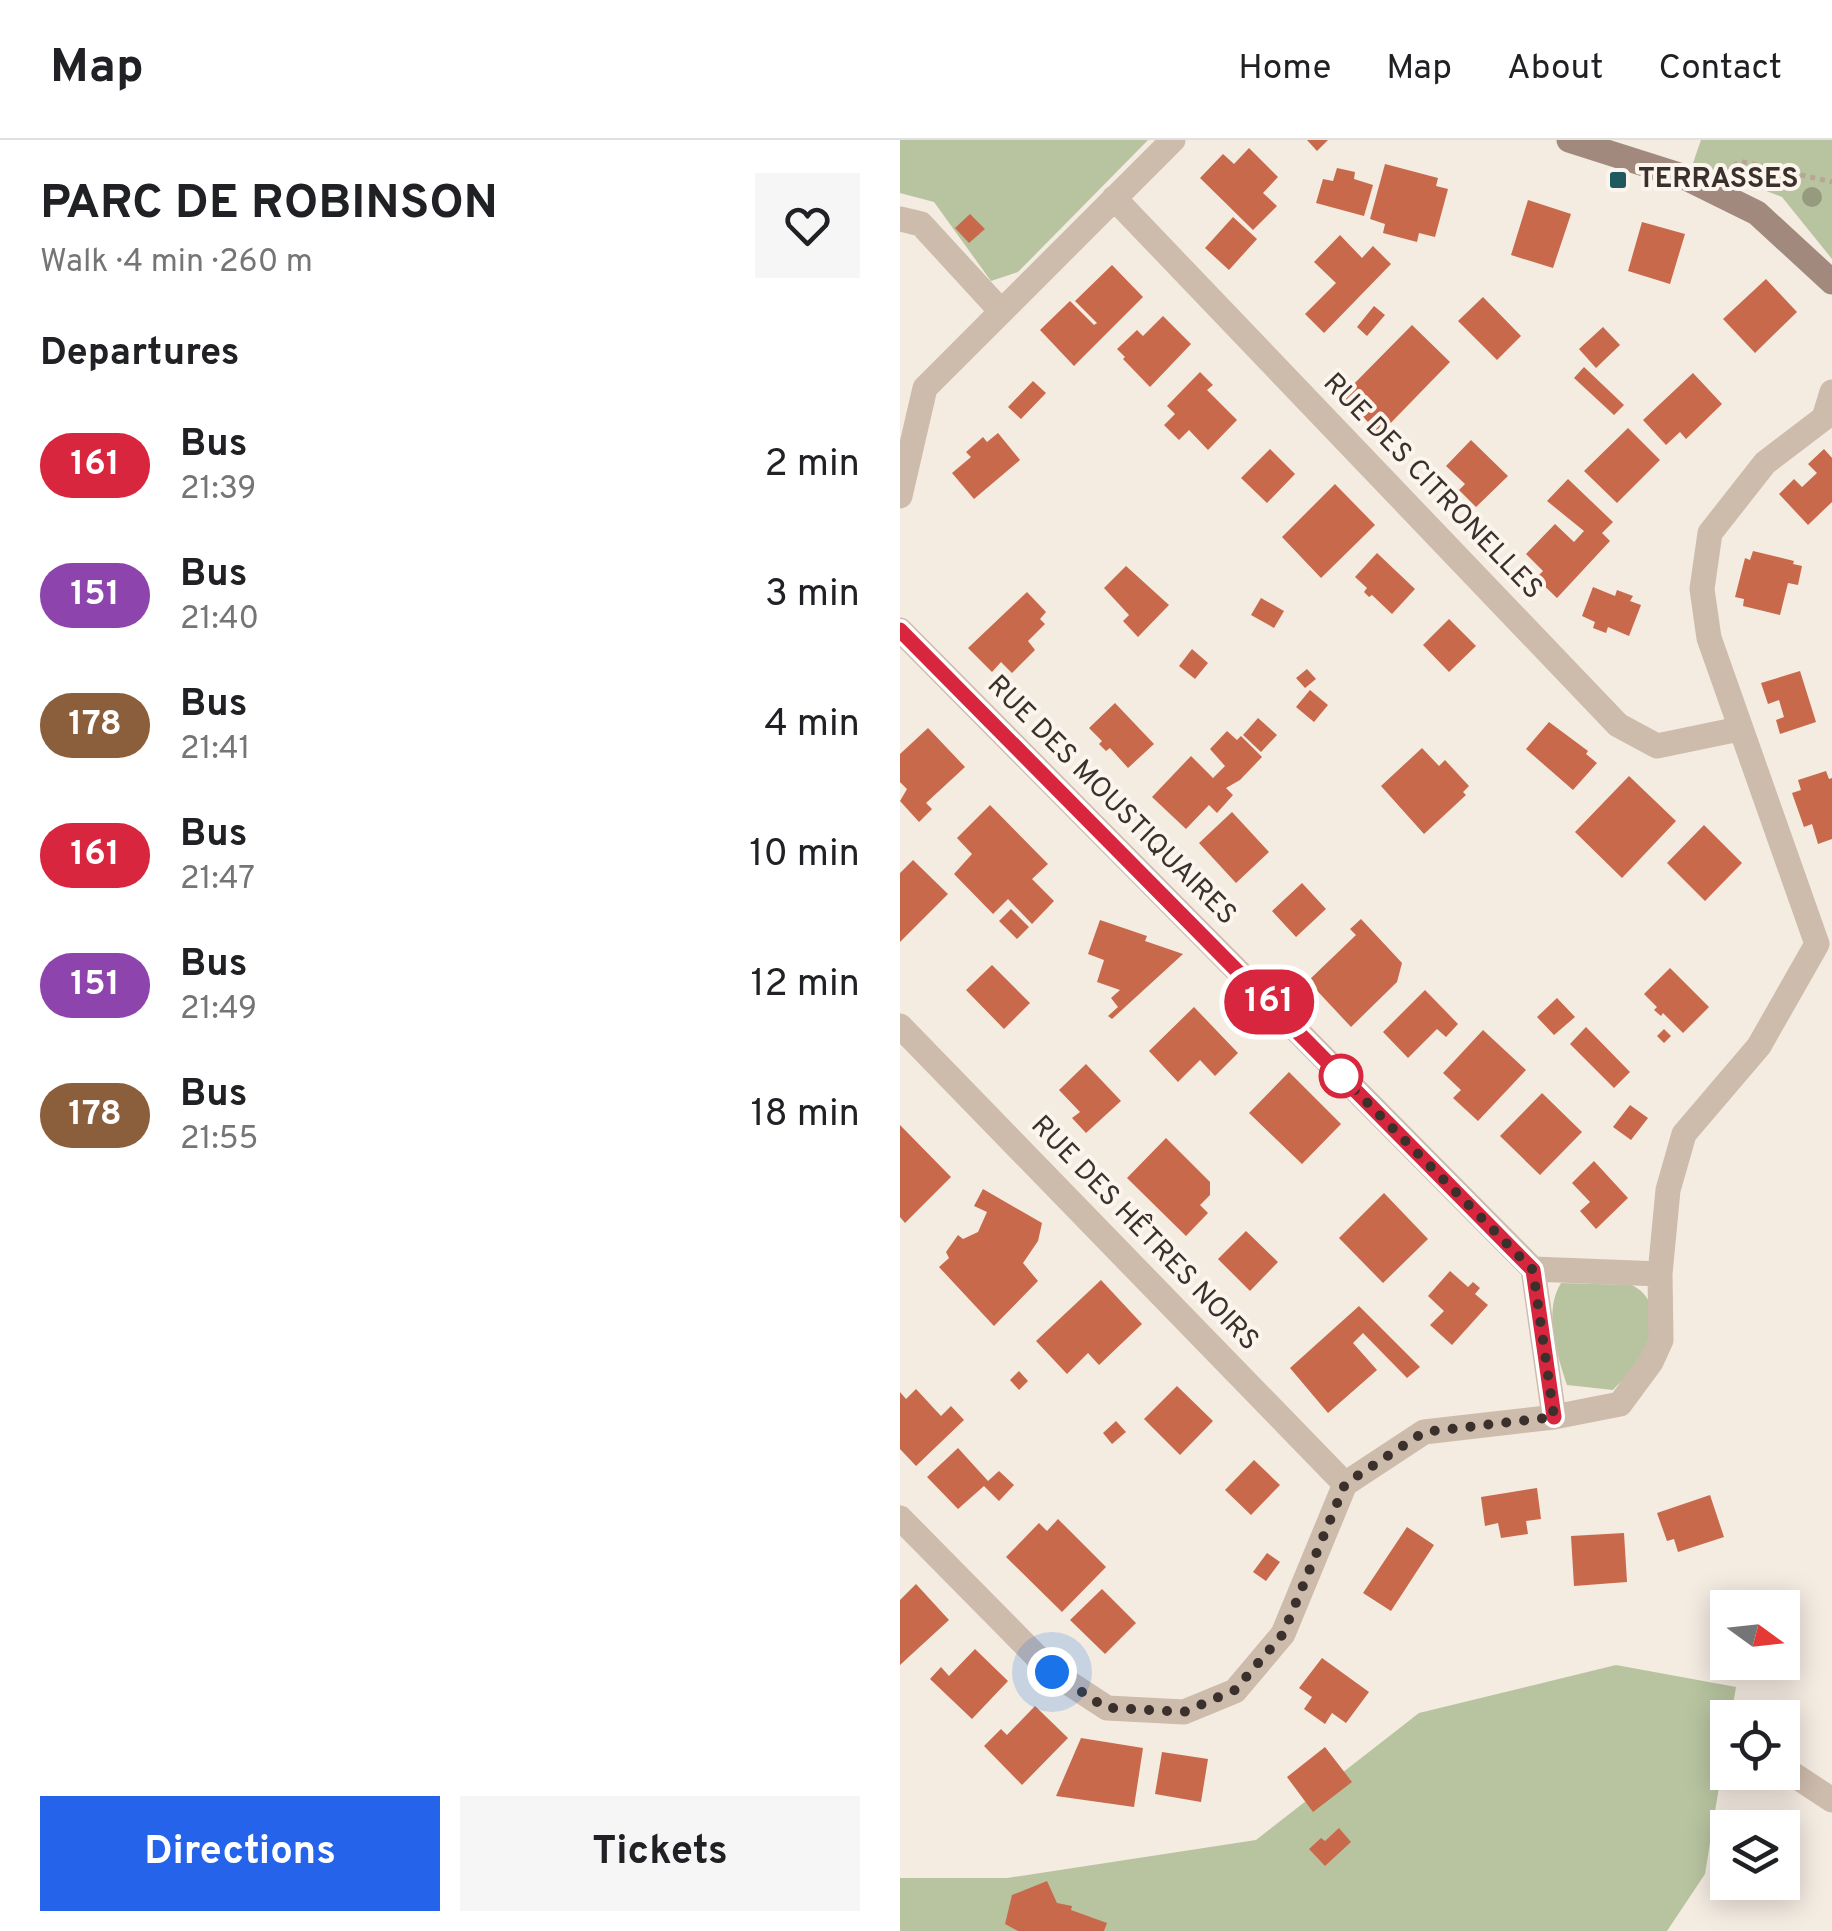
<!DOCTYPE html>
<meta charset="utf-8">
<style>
:root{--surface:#fff;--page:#f6f6f6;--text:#202124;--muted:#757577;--line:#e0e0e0;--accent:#2563eb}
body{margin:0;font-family:Overpass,sans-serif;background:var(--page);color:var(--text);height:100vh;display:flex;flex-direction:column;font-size:38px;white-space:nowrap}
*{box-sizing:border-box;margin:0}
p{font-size:32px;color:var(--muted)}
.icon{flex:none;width:55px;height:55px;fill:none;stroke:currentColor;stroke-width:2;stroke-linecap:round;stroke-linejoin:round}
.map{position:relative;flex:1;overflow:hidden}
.details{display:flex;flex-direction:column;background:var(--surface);width:900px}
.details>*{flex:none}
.badge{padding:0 20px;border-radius:32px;font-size:35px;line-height:65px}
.needle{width:65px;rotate:105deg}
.buttons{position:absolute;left:810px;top:1450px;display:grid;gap:20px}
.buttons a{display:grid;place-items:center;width:90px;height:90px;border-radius:0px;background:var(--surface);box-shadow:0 5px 25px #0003;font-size:50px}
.you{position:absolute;width:50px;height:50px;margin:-25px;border:8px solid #fff;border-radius:50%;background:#1a73e8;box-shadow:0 0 0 15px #1a73e833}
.map>.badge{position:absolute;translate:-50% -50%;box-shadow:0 0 0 5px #fff}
h2{padding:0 40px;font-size:38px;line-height:90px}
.round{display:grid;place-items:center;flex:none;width:105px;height:105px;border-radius:0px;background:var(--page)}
.overview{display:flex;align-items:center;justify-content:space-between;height:170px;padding:0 40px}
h1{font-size:48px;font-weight:700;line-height:75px}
.action{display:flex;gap:20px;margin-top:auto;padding:20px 40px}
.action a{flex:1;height:115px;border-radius:0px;background:var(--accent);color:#fff;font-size:40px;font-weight:700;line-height:115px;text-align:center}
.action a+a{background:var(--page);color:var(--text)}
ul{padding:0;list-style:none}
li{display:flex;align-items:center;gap:30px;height:130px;padding:0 40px}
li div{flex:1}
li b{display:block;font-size:38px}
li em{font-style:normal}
li .badge{min-width:110px;font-weight:700;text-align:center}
header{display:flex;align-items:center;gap:60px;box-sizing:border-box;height:140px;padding:0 50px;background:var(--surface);border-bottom:2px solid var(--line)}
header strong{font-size:48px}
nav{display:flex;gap:55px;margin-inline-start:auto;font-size:35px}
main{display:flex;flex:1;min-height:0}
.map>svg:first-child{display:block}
.green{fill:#b8c4a0}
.building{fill:#c8694b}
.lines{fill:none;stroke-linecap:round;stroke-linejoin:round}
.path{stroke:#b9a596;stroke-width:5;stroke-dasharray:5 5;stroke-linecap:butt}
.street{stroke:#cdbbac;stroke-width:25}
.secondary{stroke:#a18a7d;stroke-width:25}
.tree{fill:#969b7f}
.line-casing{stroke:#fff;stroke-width:22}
.line{stroke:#d7263d;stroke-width:15}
.walk{stroke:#3b302b;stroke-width:10;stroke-dasharray:0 18}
.poi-dot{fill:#1f5a5e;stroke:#fbf5ee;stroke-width:4}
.stop-dot{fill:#fff;stroke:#d7263d;stroke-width:5}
.labels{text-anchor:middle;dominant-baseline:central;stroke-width:8;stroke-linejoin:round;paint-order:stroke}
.poi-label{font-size:28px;font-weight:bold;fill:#3b302b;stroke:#fbf5ee;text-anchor:start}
.street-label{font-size:28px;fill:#3b302b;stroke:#fbf5ee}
</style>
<header>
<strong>Map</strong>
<nav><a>Home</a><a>Map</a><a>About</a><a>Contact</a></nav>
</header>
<main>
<section class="details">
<div class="overview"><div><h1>PARC DE ROBINSON</h1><p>Walk · 4 min · 260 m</p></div><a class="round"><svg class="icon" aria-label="heart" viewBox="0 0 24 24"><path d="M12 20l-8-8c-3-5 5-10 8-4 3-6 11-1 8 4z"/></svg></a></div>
<h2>Departures</h2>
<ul>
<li><span class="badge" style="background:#d7263d;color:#fff">161</span><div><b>Bus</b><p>21:39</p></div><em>2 min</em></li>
<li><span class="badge" style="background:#8e44ad;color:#fff">151</span><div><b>Bus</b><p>21:40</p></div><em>3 min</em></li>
<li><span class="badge" style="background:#8b5e3c;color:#fff">178</span><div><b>Bus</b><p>21:41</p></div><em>4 min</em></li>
<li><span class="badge" style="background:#d7263d;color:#fff">161</span><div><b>Bus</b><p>21:47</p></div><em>10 min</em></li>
<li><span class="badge" style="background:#8e44ad;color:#fff">151</span><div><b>Bus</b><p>21:49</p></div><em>12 min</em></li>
<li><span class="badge" style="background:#8b5e3c;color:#fff">178</span><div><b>Bus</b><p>21:55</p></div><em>18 min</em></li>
</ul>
<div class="action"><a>Directions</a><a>Tickets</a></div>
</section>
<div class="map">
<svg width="932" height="1791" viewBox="0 0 932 1791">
<rect width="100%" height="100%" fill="#f4ebe1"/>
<path class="green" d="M0,0H248L118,132L91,141L34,62L0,53Z
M801,0H932V119L882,57L793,23Z
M661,1143L731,1145C758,1156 758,1191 745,1214C738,1227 723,1239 713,1250L667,1245C657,1215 643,1172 661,1143Z
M716,1525L836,1547L831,1577L828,1578L827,1597L805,1734L767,1791H0V1738H107L356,1700L519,1573Z"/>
<path class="building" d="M407,0H428L417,11Z
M349,8L378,37L363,53L377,66L353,90L300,38L323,14L334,24Z
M485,24L538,38L536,46L548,49L535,97L519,93L517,102L483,93L485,84L470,79Z
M437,28L455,32L454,39L473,45L464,76L416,63L423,39L433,41Z
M628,60L671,74L653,128L611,115Z
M70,74L85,89L69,103L55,88Z
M333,77L357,99L329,130L305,108Z
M742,82L785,94L770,144L728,131Z
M440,95L462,118L473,106L491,124L424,193L405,174L436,143L414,122Z
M212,125L243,157L174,226L140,190L170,161L194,185L197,183L175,161Z
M866,139L897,172L855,213L823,179Z
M583,157L621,196L597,220L558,181Z
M474,166L485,175L467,196L457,187Z
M263,176L291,204L250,247L223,219L225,217L217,209L237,190L243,196Z
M512,185L550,222L480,294L442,256Z
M703,187L720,205L696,228L679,209Z
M684,227L724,265L714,275L674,238Z
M300,232L313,245L307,250L337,280L308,310L289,290L279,300L264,285L275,274L267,266Z
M793,233L822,264L786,299L780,292L766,305L743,280Z
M133,241L146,253L121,279L108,267Z
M728,288L760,320L717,363L684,331Z
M98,293L120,320L74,359L52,333L71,317L66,312L83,297L87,302Z
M571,300L608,336L576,367L559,350L565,344L546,326Z
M370,309L395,334L367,363L341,338Z
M924,309L932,318V362L908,385L879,354L894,339L902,347L917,333L908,324Z
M668,339L713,382L702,393L710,401L657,458L636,438L643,431L626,414L655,384L674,402L684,391L647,361Z
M435,344L475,385L421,438L382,397Z
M853,411L894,421L893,424L902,426L898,445L888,443L880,475L843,466L844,459L835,457L845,418L850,420Z
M477,413L515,449L492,474L472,455L469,457L464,452L467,448L455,437Z
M226,426L269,465L238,497L223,481L229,475L204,448Z
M693,447L715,456L717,450L733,456L730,461L741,465L729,496L708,487L706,493L693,488L695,482L682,476Z
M127,452L146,472L140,479L145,484L128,501L135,510L112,533L101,522L92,532L68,508Z
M361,458L384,471L374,488L351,475Z
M549,479L576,506L549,532L523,505Z
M292,509L308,523L295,539L279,526Z
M407,529L416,539L405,548L396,538Z
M900,531L916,582L880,594L876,580L884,577L879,560L868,564L861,543Z
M410,550L428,565L414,582L396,567Z
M215,563L254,604L228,628L210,608L206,611L199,604L202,601L189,588Z
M358,578L377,595L361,612L343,595Z
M649,582L688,611L686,614L697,623L673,650L626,609Z
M28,588L65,627L26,663L32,669L19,682L0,661L7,649L0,642V614Z
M327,591L337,600L341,596L362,617L340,640L326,648L333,655L317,673L309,665L286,689L252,657L291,616L313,638L325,626L310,609Z
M522,608L539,626L545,620L569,646L563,652L566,655L524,694L481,646Z
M926,631L929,639L932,638V699L918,704L912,684L904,687L892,653L901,650L898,640Z
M729,636L776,681L722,738L675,692Z
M90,665L148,724L132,739L154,761L132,784L108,759L93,774L54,734L72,714L57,698Z
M332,672L369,712L336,743L299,703Z
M804,685L842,723L805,761L767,723Z
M13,720L48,754L0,802V733Z
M402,743L426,769L396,797L372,771Z
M111,769L129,787L117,799L99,781Z
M461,779L502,823L497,842L451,887L408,841L456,795L450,789Z
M200,780L247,796L245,801L283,814L212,879L208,876L218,867L211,858L220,850L197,842L204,820L188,814Z
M92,825L130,863L104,889L66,850Z
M770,828L809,867L783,893L763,873L761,876L754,870L757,867L744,854Z
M525,850L558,884L546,897L537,889L508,918L483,892Z
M657,858L675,877L654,895L637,877Z
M294,867L338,913L315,936L300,920L278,942L249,911Z
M686,887L730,932L714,948L670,904Z
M764,889L771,896L764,903L757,896Z
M583,890L626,930L578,981L553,958L561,950L543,933Z
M186,924L221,961L186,993L172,978L180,972L159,950Z
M389,932L441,984L402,1024L349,973Z
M642,953L682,992L640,1035L600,996Z
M730,965L748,978L731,1000L713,987Z
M0,985L51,1037L5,1083L0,1077Z
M266,998L310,1042V1055L300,1065L308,1073L286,1096L227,1038Z
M694,1021L728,1058L696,1089L680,1071L690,1062L672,1043Z
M83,1049L142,1083L138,1101L123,1123L138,1141L94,1186L39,1127L49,1118L46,1112L58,1095L63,1099L78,1092L87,1072L74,1066Z
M484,1053L528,1099L483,1143L439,1098Z
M346,1091L378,1122L350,1151L318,1119Z
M550,1131L568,1147L573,1142L580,1148L575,1154L588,1165L552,1205L530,1185L544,1171L528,1156Z
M201,1140L242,1184L199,1225L188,1213L167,1234L136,1201Z
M459,1166L520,1227L507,1238L463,1193L453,1203L477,1230L428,1273L390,1228Z
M119,1231L128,1241L119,1250L110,1240Z
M277,1246L313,1281L280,1315L244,1279Z
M16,1249L41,1276L51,1266L64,1280L16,1326L0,1309V1252L6,1259Z
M216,1281L226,1292L212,1304L203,1293Z
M58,1308L88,1341L99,1331L114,1345L99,1361L84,1346L58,1369L27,1337Z
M354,1320L380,1345L351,1375L325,1350Z
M637,1348L641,1379L626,1381L628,1394L601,1398L598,1383L585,1386L581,1357Z
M810,1355L824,1397L778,1412L774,1399L767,1401L757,1373Z
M158,1379L206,1427L162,1472L106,1417L139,1383L147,1391Z
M507,1387L534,1405L491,1471L463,1453Z
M724,1393L727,1442L674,1446L671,1396Z
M367,1413L380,1422L366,1441L353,1432Z
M16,1444L49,1480L0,1525V1460Z
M202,1449L236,1483L205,1514L170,1480Z
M75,1509L108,1541L72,1579L30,1539L41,1527L49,1536Z
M422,1518L469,1552L446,1583L432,1573L425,1584L404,1569L412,1557L399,1548Z
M135,1566L168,1598L122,1645L84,1606L101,1589L107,1595Z
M181,1598L243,1608L234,1667L156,1656Z
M425,1607L452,1642L413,1672L387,1637Z
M262,1612L308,1619L301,1662L255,1654Z
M439,1688L451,1702L425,1726L409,1709L421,1698L425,1701Z
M147,1741L157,1763L172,1766L171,1770L207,1783L204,1791H118L105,1784L112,1755Z"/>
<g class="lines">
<path class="path" d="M827,33L839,21L932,42"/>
<path class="street" d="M214,58L718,585L757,606L839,589
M0,79L21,84L100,170
M0,356L25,248L273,0
M0,490L633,1129L654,1277
M0,886L445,1344
M633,1129L760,1134
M0,1378L152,1532L207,1568L284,1572L335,1551L383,1494L445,1344L524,1292L654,1277L720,1264L751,1222L761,1200L760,1134L768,1050L784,994L859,906L917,804L809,498L802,449L810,393L865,323L924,278L932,252
M894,1635L932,1660"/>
<path class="secondary" d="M669,0L782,36L857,73L932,142"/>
</g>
<circle class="tree" cx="912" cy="57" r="10"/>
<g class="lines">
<defs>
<path id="line" d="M0,490L633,1130L654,1277"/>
</defs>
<use href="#line" class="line-casing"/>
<use href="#line" class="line"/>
<path class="walk" d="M152,1532L206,1568H214L284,1572L335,1550L383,1494L445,1344L524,1292L654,1277L633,1130L441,936"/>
</g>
<rect class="poi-dot" x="708" y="30" width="20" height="20" rx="5"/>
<circle class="stop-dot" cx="441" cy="936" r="20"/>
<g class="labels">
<g class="poi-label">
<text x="738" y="40">TERRASSES</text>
</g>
<g class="street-label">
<text transform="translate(532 347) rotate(46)">RUE DES CITRONELLES</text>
<text transform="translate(211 661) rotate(45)">RUE DES MOUSTIQUAIRES</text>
<text transform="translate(244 1094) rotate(46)">RUE DES HÊTRES NOIRS</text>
</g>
</g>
</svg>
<div class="buttons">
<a><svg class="needle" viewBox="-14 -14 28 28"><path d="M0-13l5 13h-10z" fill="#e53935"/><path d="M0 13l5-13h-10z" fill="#757577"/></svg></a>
<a><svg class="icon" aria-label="locate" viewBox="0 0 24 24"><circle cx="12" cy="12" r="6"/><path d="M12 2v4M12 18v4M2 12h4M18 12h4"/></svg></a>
<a><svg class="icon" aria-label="layers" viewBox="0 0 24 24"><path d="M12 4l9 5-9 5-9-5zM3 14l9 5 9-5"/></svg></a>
</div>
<div class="you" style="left:152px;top:1532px"></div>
<b class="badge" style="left:369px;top:862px;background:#d7263d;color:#fff">161</b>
</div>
</main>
